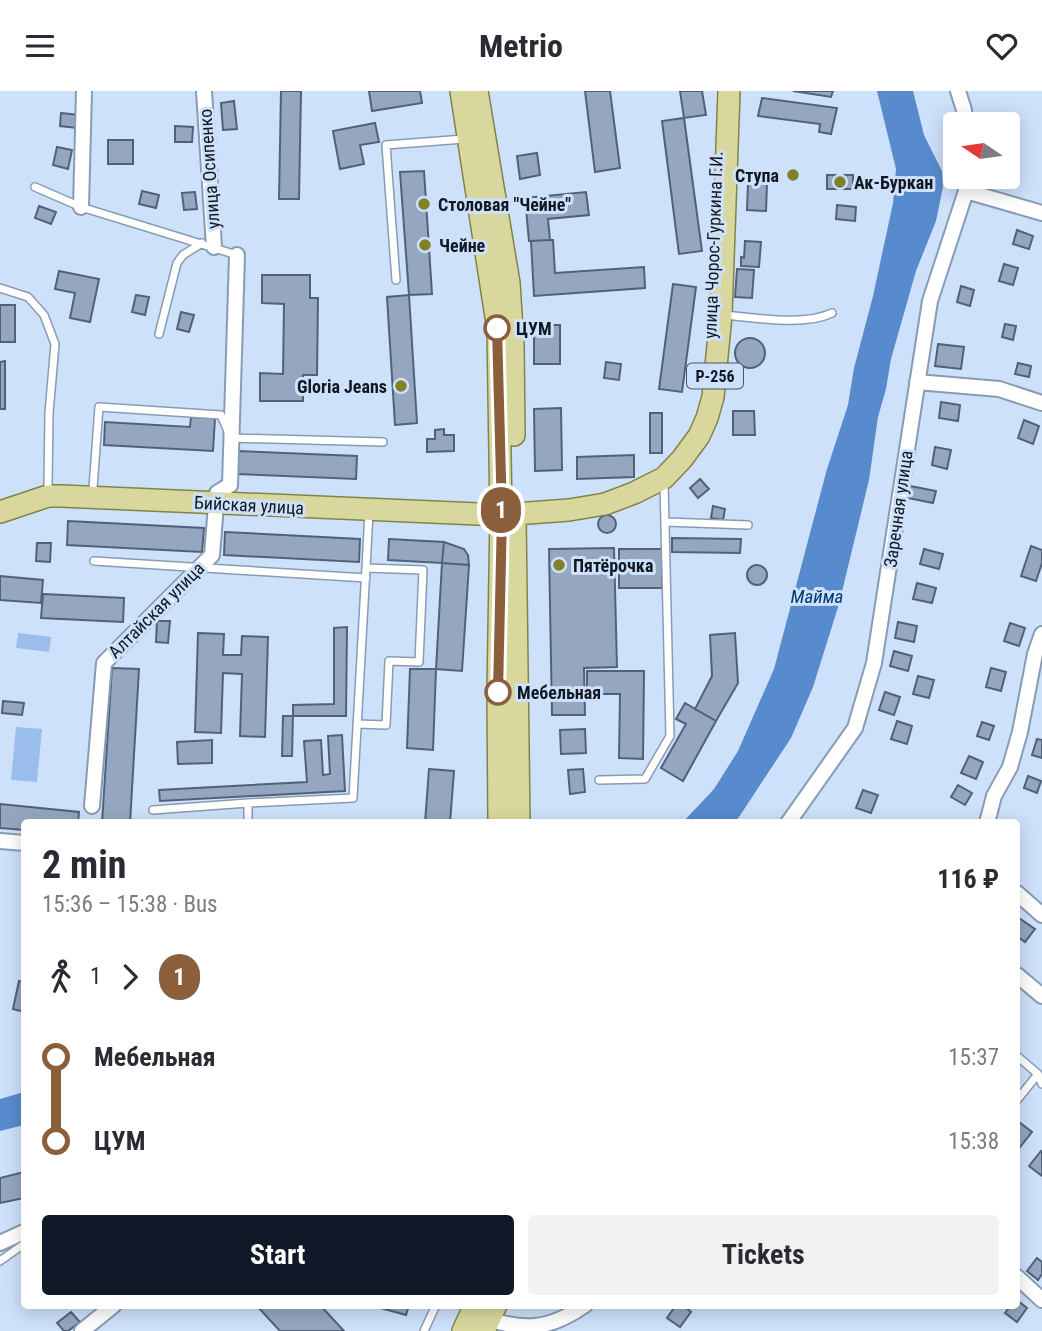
<!DOCTYPE html>
<meta charset="utf-8">
<style>
:root{--surface:#fff;--page:#f2f2f3;--text:#2b2b33;--muted:#7c7c81;--accent:#111827}
body{margin:0;font-family:"Roboto Condensed",sans-serif;background:var(--page);color:var(--text);height:100vh;display:flex;flex-direction:column;font-size:26px;white-space:nowrap}
*{box-sizing:border-box;margin:0}
p{font-size:23px;color:var(--muted)}
.icon{flex:none;width:38px;height:38px;fill:none;stroke:currentColor;stroke-width:2;stroke-linecap:round;stroke-linejoin:round}
.map{position:relative;flex:1;overflow:hidden}
.panel{position:absolute;left:21px;top:728px;width:999px;height:490px;display:flex;flex-direction:column;background:var(--surface);border-radius:7px;box-shadow:0 4px 18px #0003}
.panel>*{flex:none}
.badge{padding:0 14px;border-radius:23px;font-size:24px;line-height:46px}
.needle{width:46px;rotate:283deg}
.tools{position:absolute;left:943px;top:21px;display:grid;gap:14px}
.tools a{display:grid;place-items:center;width:77px;height:77px;border-radius:7px;background:var(--surface);box-shadow:0 4px 18px #0003;font-size:35px}
.map>.badge{position:absolute;translate:-50% -50%;box-shadow:0 0 0 4px #fff}
.legs{display:flex;align-items:center;gap:10px;height:77px;padding:0 21px;font-size:23px}
.legs p{margin-inline-start:auto}
.headline{display:flex;align-items:center;justify-content:space-between;height:119px;padding:0 21px}
h1{font-size:38px;font-weight:700;line-height:52px}
.action{display:flex;gap:14px;margin-top:auto;padding:14px 21px}
.action a{flex:1;height:80px;border-radius:7px;background:var(--accent);color:#fff;font-size:28px;font-weight:700;line-height:80px;text-align:center}
.action a+a{background:var(--page);color:var(--text)}
ul{padding:0 21px;list-style:none}
li{display:flex;align-items:center;gap:24px;height:84px;font-size:26px}
li i{display:grid;place-items:center;width:10px;height:100%;margin:0 9px;background:currentColor}
li i::after{content:'';width:18px;height:18px;margin:-9px;border:5px solid;border-radius:50%;background:var(--surface)}
li p{margin-inline-start:auto}
li:first-child i{background:linear-gradient(#0000 50%,currentColor 0)}
li:last-child i{background:linear-gradient(currentColor 50%,#0000 0)}
header{display:flex;justify-content:space-between;align-items:center;height:91px;padding:0 21px;background:var(--surface);font-size:32px;font-weight:700}
.map>svg:first-child{display:block}
.green{fill:#9bbdeb}
.water{fill:#588bce}
.building{fill:#95a7c0;stroke:#516278;stroke-width:2}
.lines{fill:none;stroke-linecap:round;stroke-linejoin:round}
.service-casing{stroke:#899bb3;stroke-width:10}
.minor-casing{stroke:#899bb3;stroke-width:18}
.primary-casing{stroke:#818448;stroke-width:24}
.service{stroke:#fff;stroke-width:7}
.minor{stroke:#fff;stroke-width:14}
.primary{stroke:#d8d89e;stroke-width:21}
.line-1-casing{stroke:#fff;stroke-width:16}
.line-1{stroke:#8b5e3c;stroke-width:10}
.poi-dot{fill:#82812a;stroke:#cee1fb;stroke-width:2.5}
.stop-1-dot{fill:#fff;stroke:#8b5e3c;stroke-width:3.5}
.labels{text-anchor:middle;dominant-baseline:central;stroke-width:6;stroke-linejoin:round;paint-order:stroke}
.shield{fill:#cee1fb;stroke:#4a5462;stroke-width:2}
.shield-label{font-size:16px;font-weight:bold;fill:#111821}
.street-label{font-size:18px;fill:#111821;stroke:#cee1fb}
.poi-label{font-size:18px;font-weight:bold;fill:#111821;stroke:#cee1fb;text-anchor:start}
.stop-label{font-size:18px;font-weight:bold;fill:#111821;stroke:#cee1fb;text-anchor:start}
.water-label{font-size:19px;font-style:italic;fill:#023875;stroke:#cee1fb}
</style>
<header><svg class="icon" aria-label="menu" viewBox="0 0 24 24"><path d="M4 6h16M4 12h16M4 18h16"/></svg>Metrio<svg class="icon" aria-label="heart" viewBox="0 0 24 24"><path d="M12 20l-8-8c-3-5 5-10 8-4 3-6 11-1 8 4z"/></svg></header>
<div class="map">
<svg width="1042" height="1240" viewBox="0 0 1042 1240">
<rect width="100%" height="100%" fill="#cee1fb"/>
<path class="green" d="M18,542L51,546L49,561L16,557Z
M16,636L42,638L37,691L11,689Z"/>
<path class="water" d="M877,0H913L924,44L942,80L943,96L936,130L916,180L891,268L886,298L878,326L869,389L839,513L813,596L791,647L739,726L734,731H683L714,698L738,660L774,578L827,378L848,314L854,277L873,205L893,112L896,78Z
M24,1001V1034L0,1040V1008Z"/>
<path class="building" d="M281,0H301L299,108H279Z
M369,0H420L422,12L372,20Z
M585,0H610L620,77L595,81Z
M680,0H702L706,24L684,27Z
M793,0H833L831,6Z
M762,7L837,17L831,43L819,41L820,33L758,25Z
M234,10L237,38L223,39L221,12Z
M61,22L79,24L77,37L60,35Z
M684,27L702,160L679,163L662,30Z
M375,32L379,51L360,54L364,73L340,78L333,40Z
M175,35L193,36L192,51H175Z
M108,49H133V73H108Z
M57,56L72,59L68,78L53,74Z
M537,62L540,84L520,88L517,65Z
M424,80L432,203L409,204L400,81Z
M827,84H853V98H827Z
M748,92L767,93L766,120L747,119Z
M142,100L159,104L156,117L139,113Z
M195,101L197,118L184,119L182,102Z
M586,101L589,124L548,128L550,149L529,150L525,107Z
M837,114L856,116L855,130L836,128Z
M39,115L56,121L51,133L35,127Z
M1017,139L1033,145L1029,158L1013,153Z
M550,149H553L555,182L644,176L645,197L534,205L531,150Z
M745,150L761,151L759,176L741,175V166L744,167Z
M1004,173L1018,177L1013,194L999,190Z
M737,178L754,179L752,207L735,206Z
M59,180L99,188L90,231L70,227L75,202L55,198Z
M262,184H310V207H318L317,284H303V310H260V282L283,283L284,213L262,212Z
M673,193L696,196L682,301L659,298Z
M961,195L974,199L970,215L957,211Z
M136,204L149,206L145,224L132,221Z
M409,204L417,332L395,334L387,206Z
M0,214H15V251H0Z
M181,221L194,224L189,241L177,238Z
M1005,233L1016,235L1013,249L1002,246Z
M534,234H560V273H534Z
M735 262a15 15 0 1 1 30 0a15 15 0 1 1-30 0Z
M938,253L964,256L961,278L935,275Z
M5,270V318H0V271Z
M606,271L621,273L619,289L604,287Z
M1018,272L1031,275L1029,286L1015,283Z
M941,311L960,314L958,330L939,327Z
M561,317L562,379L535,380L534,318Z
M733,320H754L755,344H733Z
M650,322H662V362H650Z
M191,326L215,327L213,360L104,354L105,331L190,336Z
M1024,329L1039,335L1033,353L1018,347Z
M444,338V344H454V360L427,361V348H435V339Z
M935,356L951,359L947,378L932,374Z
M238,360L357,365L356,388L237,383Z
M634,364V386L577,388V366Z
M700,388L709,398L698,407L690,397Z
M910,395L936,400L933,412L908,407Z
M713,415L725,418L723,429L711,427Z
M598 433a9 9 0 1 1 18 0a9 9 0 1 1-18 0Z
M68,430L204,437L202,461L67,454Z
M225,441L360,448L359,471L224,464Z
M672,447L741,448L740,462L672,461Z
M389,448L444,451L442,472L388,469Z
M444,451L464,458L468,464L469,474L442,472Z
M37,452H51L50,471L36,470Z
M1031,455L1042,459V472L1036,490L1021,485Z
M614,457L617,576L584,577L585,624H552L549,458Z
M619,458H662V497H619Z
M924,458L943,463L939,478L920,473Z
M442,472L469,474L462,580L436,578Z
M747 484a10 10 0 1 1 20 0a10 10 0 1 1-20 0Z
M0,485L43,489L41,512L0,509Z
M917,492L936,497L932,512L913,508Z
M43,503L124,507L123,531L41,527Z
M157,530H170L168,552L156,551Z
M898,531L917,535L914,551L895,547Z
M1010,532L1025,537L1019,555L1004,550Z
M347,536L346,625H293V614L334,613V537Z
M198,542L224,543L223,564H241L242,545L268,546L265,646L240,645L242,583L223,582L221,642L195,641Z
M735,542L738,592L716,630L695,618L712,585L710,544Z
M894,560L912,565L908,580L890,575Z
M112,577L139,578L130,732H102Z
M991,577L1006,581L1001,600L986,596Z
M410,578H436L433,659L407,657Z
M587,580H644L643,668L619,667L620,603H587Z
M918,585L934,589L929,607L913,603Z
M885,601L900,606L894,624L879,619Z
M3,610L24,612L22,624L2,622Z
M685,612L716,630L683,690L661,677L686,633L676,628Z
M283,625H293L292,665H282Z
M897,630L912,635L907,653L891,648Z
M982,631L994,635L989,649L977,645Z
M585,638L586,662L561,663L560,639Z
M342,644L345,700L160,710L159,699L307,691L304,650L321,649L323,684L330,683L328,645Z
M1037,648L1042,649V667L1032,664Z
M212,649V672L178,673L177,651Z
M969,665L983,671L976,688L961,682Z
M429,678L454,680L450,732H425Z
M583,678L585,701L570,703L568,679Z
M1028,685L1041,690L1037,702L1024,697Z
M958,694L972,702L965,714L951,706Z
M863,699L878,704L871,722L856,717Z
M0,713L79,721L78,732H24V739L0,737Z
M1019,827L1035,838L1025,851L1017,845V830Z
M19,890L24,891V921L13,918Z
M1019,1031L1032,1041L1020,1056L1017,1053V1034Z
M1041,1060L1042,1061V1085L1029,1075Z
M24,1081V1107L0,1112V1087Z
M1037,1167L1042,1171V1183L1038,1189L1027,1180Z
M1017,1209L1027,1217L1017,1231L1005,1222L1011,1214H1017Z
M256,1214H320L344,1240H280Z
M370,1214H409L406,1224Z
M676,1214H683L691,1221L680,1236L667,1227Z
M71,1221L80,1231L68,1240H64L57,1232Z"/>
<g class="lines">
<defs>
<path id="service" d="M35,96L81,116L237,164
M396,189L386,54L464,48
M0,197L28,206L44,224L55,253L49,322L48,396
M722,224C755,226 802,236 832,222
M159,243L177,172L183,164L202,152
M93,397L99,316L221,324L231,347L383,351
M666,431L748,434
M94,470L366,487
M358,633L386,634L389,570L419,571L423,479L366,477L369,421
M599,689L645,688L670,645L664,392
M153,719L248,712
M248,732V712L353,707L366,477
M1017,965L1038,983L1042,993
M1017,1009L1038,983
M0,1170L24,1153
M424,1240L436,1214"/>
<path id="minor" d="M204,0L214,156
M958,0L964,19V33
M966,100L1042,122
M81,116L84,0
M917,291L999,298L1042,312
M92,715L104,572L212,464L217,402L230,394L237,164
M788,732L855,637L874,572L930,210L966,100L965,86
M987,732L994,705L1010,676L1020,641L1035,563L1042,543
M0,750L24,752
M1017,802L1042,824
M1017,884L1042,905
M0,1152L24,1141
M1017,1186L1042,1209
M481,1226C523,1240 548,1240 585,1214
M82,1240L114,1214"/>
<path id="primary" d="M461,0L498,239L501,424L498,601L499,732
M477,0L509,192L513,255L514,344
M0,421L48,405H61L501,424L569,419L605,413L634,402L664,387L682,368L699,345L707,327L713,306L721,224L729,0
M515,426L519,732
M463,1240L475,1214
M484,1240L496,1214"/>
</defs>
<use href="#service" class="service-casing"/>
<use href="#minor" class="minor-casing"/>
<use href="#primary" class="primary-casing"/>
<use href="#service" class="service"/>
<use href="#minor" class="minor"/>
<use href="#primary" class="primary"/>
</g>
<g class="lines">
<defs>
<path id="line-1" d="M497,237L502,424L498,601"/>
</defs>
<use href="#line-1" class="line-1-casing"/>
<use href="#line-1" class="line-1"/>
</g>
<g class="poi-dot">
<circle cx="793" cy="84" r="7"/>
<circle cx="840" cy="91" r="7"/>
<circle cx="424" cy="113" r="7"/>
<circle cx="425" cy="154" r="7"/>
<circle cx="401" cy="295" r="7"/>
<circle cx="559" cy="474" r="7"/>
</g>
<g class="stop-1-dot">
<circle cx="497" cy="237" r="12"/>
<circle cx="498" cy="601" r="12"/>
</g>
<g class="labels">
<rect class="shield" x="687" y="272.5" width="56" height="25" rx="5"/>
<g class="shield-label">
<text x="715" y="285">Р-256</text>
</g>
<g class="street-label">
<text transform="translate(209 78) rotate(-94)">улица Осипенко</text>
<text transform="translate(713 154) rotate(-88)">улица Чорос-Гуркина Г.И.</text>
<text transform="translate(249 414) rotate(3)">Бийская улица</text>
<text transform="translate(898 418) rotate(-82)">Заречная улица</text>
<text transform="translate(156 519) rotate(-45)">Алтайская улица</text>
</g>
<g class="poi-label">
<text x="779" y="84" text-anchor="end">Ступа</text>
<text x="854" y="91">Ак-Буркан</text>
<text x="438" y="113">Столовая "Чейне"</text>
<text x="439" y="154">Чейне</text>
<text x="387" y="295" text-anchor="end">Gloria Jeans</text>
<text x="573" y="474">Пятёрочка</text>
</g>
<g class="stop-label">
<text x="516" y="237">ЦУМ</text>
<text x="517" y="601">Мебельная</text>
</g>
<g class="water-label">
<text x="817" y="505">Майма</text>
</g>
</g>
</svg>
<div class="tools">
<a><svg class="needle" viewBox="-14 -14 28 28"><path d="M0-13l5 13h-10z" fill="#e53935"/><path d="M0 13l5-13h-10z" fill="#7c7c81"/></svg></a>
</div>
<b class="badge" style="left:501px;top:419px;background:#8b5e3c;color:#fff">1</b>
<section class="panel">
<div class="headline"><div><h1>2 min</h1><p>15:36 – 15:38 · Bus</p></div><b>116 ₽</b></div>
<div class="legs"><svg class="icon" aria-label="walk" viewBox="0 0 24 24"><circle cx="13" cy="4" r="2"/><path d="M13 8l-2 6 4 7M11 14l-3 7M7 12l3-4h3l4 4"/></svg>1<svg class="icon" aria-label="forward" viewBox="0 0 24 24"><path d="M9 5l7 7-7 7"/></svg><b class="badge" style="background:#8b5e3c;color:#fff">1</b></div>
<ul>
<li><i style="color:#8b5e3c"></i><b>Мебельная</b><p>15:37</p></li>
<li><i style="color:#8b5e3c"></i><b>ЦУМ</b><p>15:38</p></li>
</ul>
<div class="action"><a>Start</a><a>Tickets</a></div>
</section>
</div>
